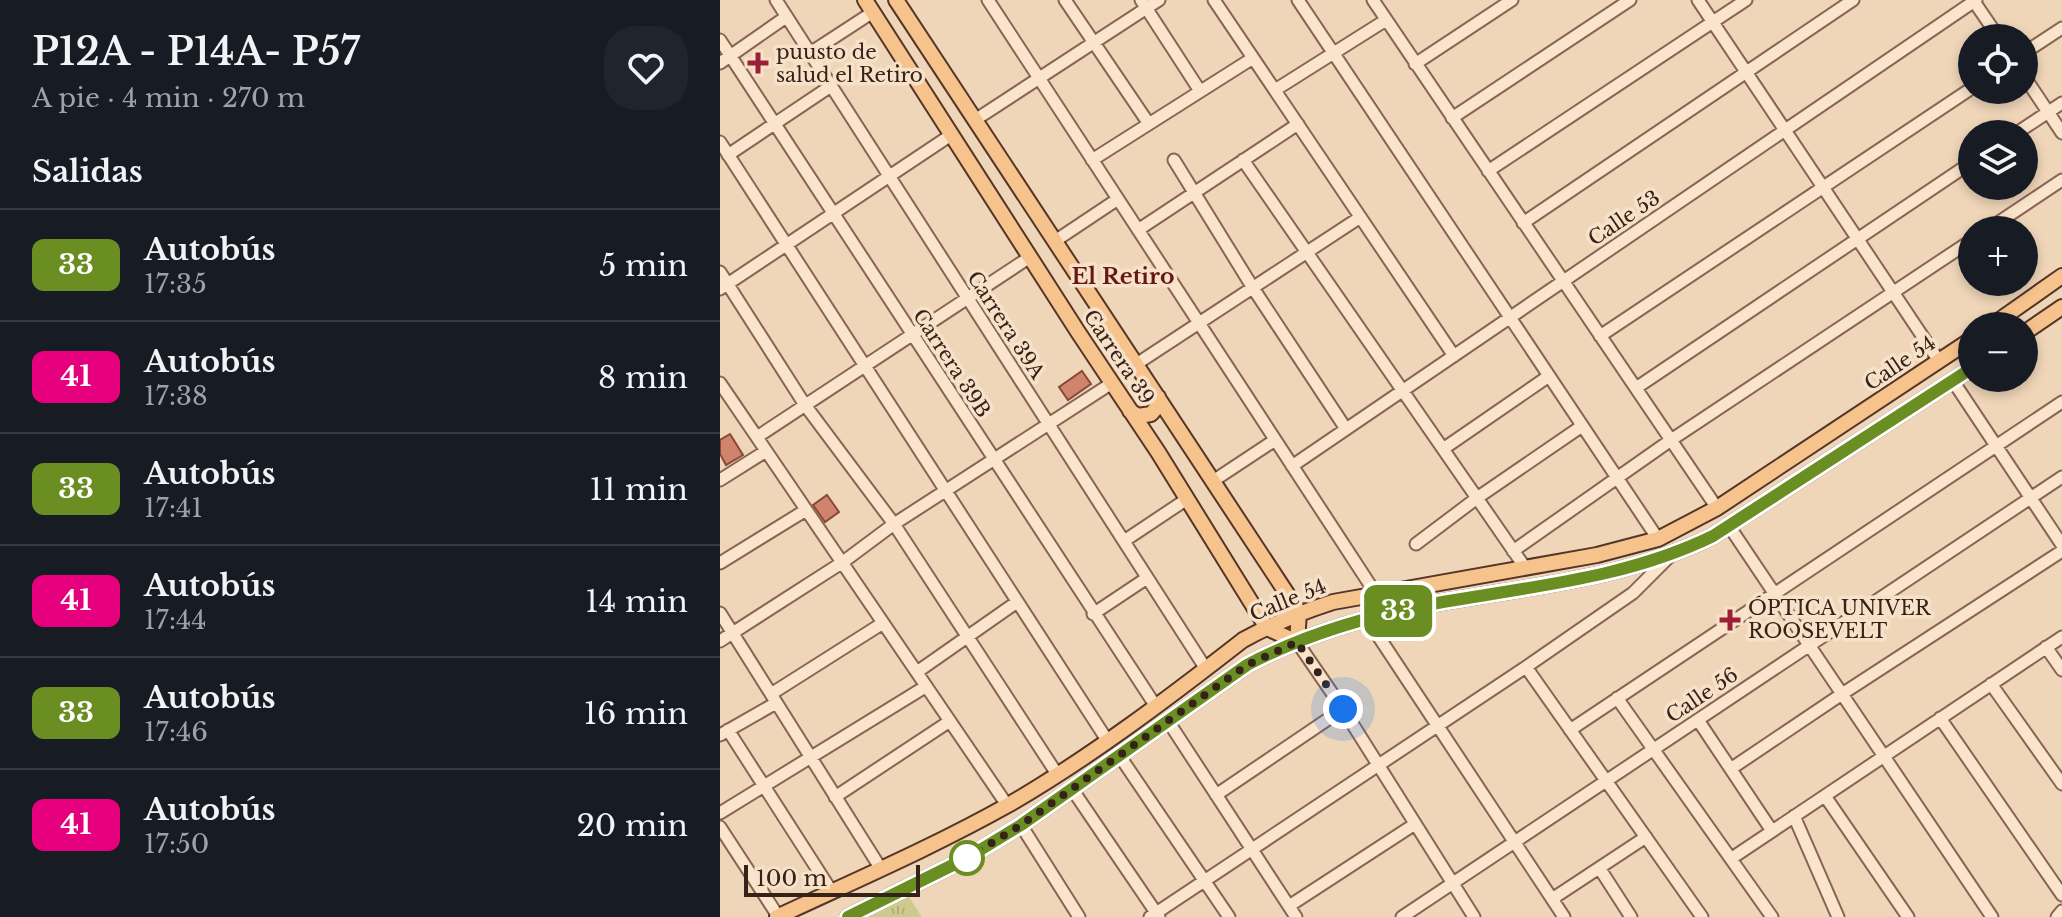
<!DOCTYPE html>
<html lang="es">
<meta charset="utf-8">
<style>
:root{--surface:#171b24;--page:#20242c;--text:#f1f3f6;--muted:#9ea1a6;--line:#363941}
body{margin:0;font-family:"Libre Baskerville",serif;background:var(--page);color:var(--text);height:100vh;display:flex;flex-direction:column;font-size:30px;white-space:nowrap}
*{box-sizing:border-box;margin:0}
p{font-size:26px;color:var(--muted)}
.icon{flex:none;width:44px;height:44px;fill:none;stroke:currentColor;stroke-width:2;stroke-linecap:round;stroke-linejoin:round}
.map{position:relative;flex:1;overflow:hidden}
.sheet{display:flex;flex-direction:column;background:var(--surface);width:720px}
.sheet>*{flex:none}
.badge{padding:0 16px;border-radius:12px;font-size:28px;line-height:52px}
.fabs{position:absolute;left:1238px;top:24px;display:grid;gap:16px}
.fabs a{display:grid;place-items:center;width:80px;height:80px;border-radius:50%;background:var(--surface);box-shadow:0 4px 12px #0003;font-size:40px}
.scale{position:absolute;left:24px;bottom:20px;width:176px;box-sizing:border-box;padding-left:8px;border:4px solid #352219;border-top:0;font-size:22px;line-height:28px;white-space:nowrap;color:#352219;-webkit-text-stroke:6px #f7e1c9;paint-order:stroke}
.you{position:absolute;width:40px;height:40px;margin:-20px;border:6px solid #fff;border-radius:50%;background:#1a73e8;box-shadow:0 0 0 12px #1a73e833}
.map>.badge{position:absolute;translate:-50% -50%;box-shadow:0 0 0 4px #fff}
h2{padding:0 32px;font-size:30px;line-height:72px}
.round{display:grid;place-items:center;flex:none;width:84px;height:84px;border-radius:32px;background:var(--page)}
.head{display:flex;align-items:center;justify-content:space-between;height:136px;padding:0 32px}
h1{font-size:38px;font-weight:600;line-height:60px}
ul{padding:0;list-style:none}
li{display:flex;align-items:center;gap:24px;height:112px;padding:0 32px;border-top:2px solid var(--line)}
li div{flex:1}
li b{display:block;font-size:30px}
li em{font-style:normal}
li .badge{min-width:88px;font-weight:700;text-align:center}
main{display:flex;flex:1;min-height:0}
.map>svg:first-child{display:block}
.park{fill:url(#park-tufts)}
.building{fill:#d1846c;stroke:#874938;stroke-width:2}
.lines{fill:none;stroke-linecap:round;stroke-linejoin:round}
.minor-casing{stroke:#876553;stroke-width:15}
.major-casing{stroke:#543528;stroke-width:18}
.minor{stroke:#fbe4cc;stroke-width:11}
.major{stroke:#f7c38c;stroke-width:14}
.line-casing{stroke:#fff;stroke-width:18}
.line{stroke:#6b8e23;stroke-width:12}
.walk{stroke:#352219;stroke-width:8;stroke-dasharray:0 14.4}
.poi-dot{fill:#992036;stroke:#f7e1c9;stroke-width:3}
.stop-dot{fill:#fff;stroke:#6b8e23;stroke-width:4}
.labels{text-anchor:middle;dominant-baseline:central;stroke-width:7;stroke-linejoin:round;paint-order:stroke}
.poi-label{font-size:20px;fill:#352219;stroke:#f7e1c9;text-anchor:start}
.street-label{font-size:20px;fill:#352219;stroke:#f7e1c9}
.neighbourhood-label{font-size:22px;font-weight:bold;fill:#641916;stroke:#f7e1c9}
</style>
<main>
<section class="sheet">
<div class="head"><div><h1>P12A - P14A- P57</h1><p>A pie · 4 min · 270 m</p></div><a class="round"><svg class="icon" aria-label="heart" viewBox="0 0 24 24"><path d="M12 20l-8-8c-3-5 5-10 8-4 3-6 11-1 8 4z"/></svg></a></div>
<h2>Salidas</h2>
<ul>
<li><span class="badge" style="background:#6b8e23;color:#fff">33</span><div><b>Autobús</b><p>17:35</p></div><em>5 min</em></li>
<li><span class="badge" style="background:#e6007e;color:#fff">41</span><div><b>Autobús</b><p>17:38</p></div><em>8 min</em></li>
<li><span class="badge" style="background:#6b8e23;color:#fff">33</span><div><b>Autobús</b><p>17:41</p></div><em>11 min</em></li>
<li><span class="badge" style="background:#e6007e;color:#fff">41</span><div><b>Autobús</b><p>17:44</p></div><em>14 min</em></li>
<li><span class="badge" style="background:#6b8e23;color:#fff">33</span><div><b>Autobús</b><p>17:46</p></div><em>16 min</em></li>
<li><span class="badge" style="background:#e6007e;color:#fff">41</span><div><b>Autobús</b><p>17:50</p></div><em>20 min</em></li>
</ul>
</section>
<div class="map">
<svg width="1342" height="917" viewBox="0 0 1342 917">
<defs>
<pattern id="park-tufts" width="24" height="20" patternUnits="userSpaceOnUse" patternTransform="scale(2)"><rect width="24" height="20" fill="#ceca8d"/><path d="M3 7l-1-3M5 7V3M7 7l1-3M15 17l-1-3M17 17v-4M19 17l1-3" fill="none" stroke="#b2ad79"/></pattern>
</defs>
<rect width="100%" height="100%" fill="#f0d6b9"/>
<path class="park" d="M185,891L202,917H128Z"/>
<path class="building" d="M362,371L371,384L348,400L339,387Z
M10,434L23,455L6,465L0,454V440Z
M107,495L119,512L105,522L93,505Z"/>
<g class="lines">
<defs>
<path id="minor" d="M56,0L486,669
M268,0L656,594
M345,0L429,124
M421,0L480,91
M494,0L734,356
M578,0L938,539
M653,0L997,508
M978,0L1219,361
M1253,0L1279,38
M0,40L435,705
M90,53L153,12
M1304,53L1342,28
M0,63L66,17
M695,64L792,0
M1304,76L1342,133
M555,90L666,20
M732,118L910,0
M255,120L439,0
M1295,134L1342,103
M0,142L387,740
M8,155L111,86
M372,160L533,58
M454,160L533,288L626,429
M523,160L804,566
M768,171L1026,0
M803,223L1133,0
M418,230L578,124
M1267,230L1342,180
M335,241L398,199
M0,272L85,405L174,524L337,774
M0,289L231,135
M880,336L1252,88
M415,365L639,218
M1233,381L1342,545
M0,383L287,805
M916,388L1252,162
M37,437L310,257
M723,449L829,376
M572,466L1256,0
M0,480L46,451
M493,481L555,440
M1009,526L1272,917
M404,541L467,499
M696,544L757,498L862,426
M793,551L951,440L1252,240
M0,563L86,510
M0,613L161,869
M373,614L427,578
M647,619L844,917
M0,641L123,562L174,524L392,383
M577,642L623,709L754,917
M1326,647L1342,670
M806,667L982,917
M197,672L297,602
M1271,684L1342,784
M51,694L163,623
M897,698L1052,917
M1220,718L1342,895
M978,720L1052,831
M448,721L576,917
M8,730L112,892
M850,730L1342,402
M0,735L56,703
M399,755L509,917
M1012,768L1122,694L1342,551
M352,789L439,917
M496,795L623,709
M1105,796L1188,917
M115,797L230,721
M0,813L205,687
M1074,816L1118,917
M301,825L359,917
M0,827L58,916
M1012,858L1342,637
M880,869L911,917
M832,899L926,837
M569,906L695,824
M430,917L806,667L913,593L950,556
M682,917L1342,477
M1337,917L1342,911"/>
<path id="major" d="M145,0L358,332L438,452L547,628L577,642
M176,0L579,612L577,642
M1271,326L1342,276
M1304,333L1342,307
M410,411L418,416L431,414L437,407L438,397
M57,917C134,881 213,847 288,805C368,759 450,697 523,640C552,624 582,612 613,602L877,555L938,539L997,508L1252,339
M128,917L247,858L301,825L527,665C582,636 641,618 701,606C800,587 901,581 993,536L1252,368"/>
</defs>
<use href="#minor" class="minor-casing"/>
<use href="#major" class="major-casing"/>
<use href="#minor" class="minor"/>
<use href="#major" class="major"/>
</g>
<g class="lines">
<defs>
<path id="line" d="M128,917L247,858L301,825L527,665C582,636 641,618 701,606C800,587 901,581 993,536L1252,368"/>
</defs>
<use href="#line" class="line-casing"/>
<use href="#line" class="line"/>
<path class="walk" d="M247,858L301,825L527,665L577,642L623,709"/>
</g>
<g class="poi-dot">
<path d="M34 51h8v8h8v8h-8v8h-8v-8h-8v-8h8z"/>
<path d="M1006 608h8v8h8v8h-8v8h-8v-8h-8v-8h8z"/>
</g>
<circle class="stop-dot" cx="247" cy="858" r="16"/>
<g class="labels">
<g class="poi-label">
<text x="56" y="52">puusto de<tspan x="56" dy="23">salud el Retiro</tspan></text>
<text x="1028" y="608">ÓPTICA UNIVER<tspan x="1028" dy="23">ROOSEVELT</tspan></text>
</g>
<g class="street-label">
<text transform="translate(904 218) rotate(-34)">Calle 53</text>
<text transform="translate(286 325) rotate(57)">Carrera 39A</text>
<text transform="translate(399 357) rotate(56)">Carrera 39</text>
<text transform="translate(232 363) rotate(57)">Carrera 39B</text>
<text transform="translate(1180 363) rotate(-34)">Calle 54</text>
<text transform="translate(568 600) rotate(-22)">Calle 54</text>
<text transform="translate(982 695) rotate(-34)">Calle 56</text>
</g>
<g class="neighbourhood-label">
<text x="403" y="276">El Retiro</text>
</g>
</g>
</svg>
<div class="fabs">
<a><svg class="icon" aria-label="locate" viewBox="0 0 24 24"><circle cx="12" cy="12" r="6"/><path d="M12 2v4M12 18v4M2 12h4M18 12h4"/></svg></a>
<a><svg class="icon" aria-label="layers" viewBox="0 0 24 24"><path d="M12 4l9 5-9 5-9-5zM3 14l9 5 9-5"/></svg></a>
<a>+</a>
<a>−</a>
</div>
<div class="scale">100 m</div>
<div class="you" style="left:623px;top:709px"></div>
<b class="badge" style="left:678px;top:611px;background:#6b8e23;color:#fff">33</b>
</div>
</main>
